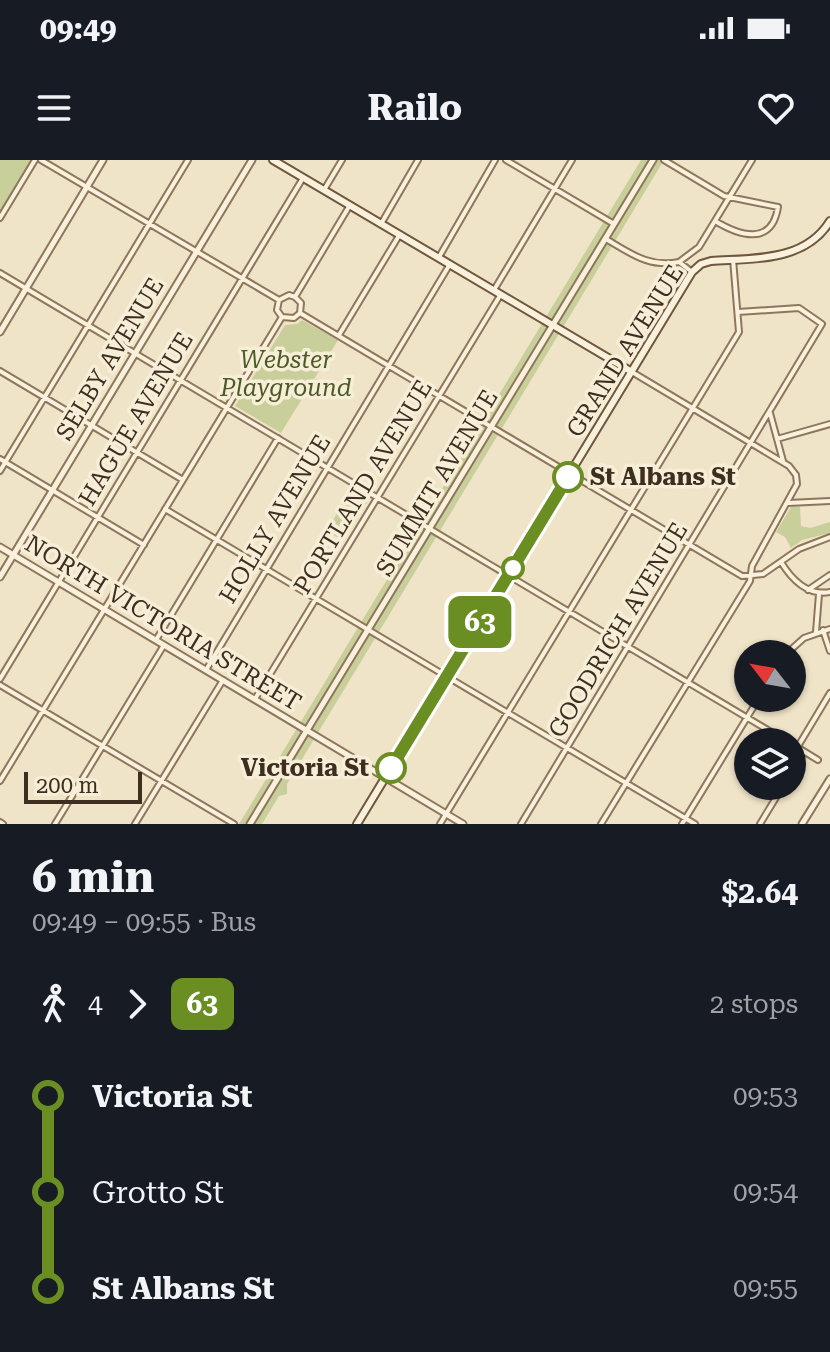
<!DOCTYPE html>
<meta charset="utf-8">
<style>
:root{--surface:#171b24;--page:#20242c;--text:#f1f3f6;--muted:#9ea1a6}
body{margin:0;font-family:"Roboto Serif",serif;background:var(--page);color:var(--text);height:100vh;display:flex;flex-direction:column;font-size:30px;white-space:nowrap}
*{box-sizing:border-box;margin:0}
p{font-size:26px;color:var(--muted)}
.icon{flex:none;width:44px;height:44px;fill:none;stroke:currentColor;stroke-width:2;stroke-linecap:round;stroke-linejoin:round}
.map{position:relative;height:664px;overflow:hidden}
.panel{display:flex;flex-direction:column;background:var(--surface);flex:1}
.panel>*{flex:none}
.badge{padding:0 16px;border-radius:12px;font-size:28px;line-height:52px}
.needle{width:52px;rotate:301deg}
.tools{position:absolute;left:734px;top:480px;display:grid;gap:16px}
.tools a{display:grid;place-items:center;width:72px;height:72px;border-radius:50%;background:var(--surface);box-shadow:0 2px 6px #0004;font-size:40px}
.scale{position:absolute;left:24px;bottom:20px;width:118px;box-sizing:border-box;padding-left:8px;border:4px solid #3d2e20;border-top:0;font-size:22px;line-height:28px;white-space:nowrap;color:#3d2e20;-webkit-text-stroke:6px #f7eed8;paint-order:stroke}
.map>.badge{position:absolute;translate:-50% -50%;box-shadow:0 0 0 4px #fff}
.legs{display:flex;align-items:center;gap:12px;height:88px;padding:0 32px;font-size:26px}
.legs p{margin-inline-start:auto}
.head{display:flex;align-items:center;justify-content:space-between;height:136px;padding:0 32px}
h1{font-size:44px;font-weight:700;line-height:60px}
ul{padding:0 32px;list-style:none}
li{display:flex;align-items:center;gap:28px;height:96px;font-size:30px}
li i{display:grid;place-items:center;width:12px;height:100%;margin:0 10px;background:currentColor}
li i::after{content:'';width:20px;height:20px;margin:-10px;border:6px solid;border-radius:50%;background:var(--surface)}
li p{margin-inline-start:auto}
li:first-child i{background:linear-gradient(#0000 50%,currentColor 0)}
li:last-child i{background:linear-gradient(currentColor 50%,#0000 0)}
.status{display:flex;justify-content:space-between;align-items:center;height:56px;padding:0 40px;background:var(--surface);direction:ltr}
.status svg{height:22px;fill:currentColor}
header{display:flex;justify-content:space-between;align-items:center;height:104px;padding:0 32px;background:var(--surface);font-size:36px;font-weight:700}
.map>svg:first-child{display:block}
.green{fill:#c9cf9b}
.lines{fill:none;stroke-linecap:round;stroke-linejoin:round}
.minor-casing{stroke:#8d765c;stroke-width:8}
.tertiary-casing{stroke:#8d765c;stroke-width:9}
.secondary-casing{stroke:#6f573f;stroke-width:10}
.minor{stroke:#faf1dc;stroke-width:4}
.tertiary{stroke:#faf1dc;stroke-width:5}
.secondary{stroke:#faf1dc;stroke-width:6}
.line-1-casing{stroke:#fff;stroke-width:18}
.line-1{stroke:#6b8e23;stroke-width:12}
.stop-1-dot{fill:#fff;stroke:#6b8e23;stroke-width:4}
.labels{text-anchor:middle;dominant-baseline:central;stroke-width:7;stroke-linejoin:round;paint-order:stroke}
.street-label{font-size:24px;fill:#3d2e20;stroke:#f7eed8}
.park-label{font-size:24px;font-style:italic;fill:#4d5a26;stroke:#f7eed8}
.stop-label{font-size:24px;font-weight:bold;fill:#3d2e20;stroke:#f7eed8;text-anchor:start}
</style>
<div class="status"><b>09:49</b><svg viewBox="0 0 49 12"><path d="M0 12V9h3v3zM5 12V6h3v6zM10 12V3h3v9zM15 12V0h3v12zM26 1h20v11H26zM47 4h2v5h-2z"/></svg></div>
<header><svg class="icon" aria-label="menu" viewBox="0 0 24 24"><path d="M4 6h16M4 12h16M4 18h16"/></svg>Railo<svg class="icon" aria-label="heart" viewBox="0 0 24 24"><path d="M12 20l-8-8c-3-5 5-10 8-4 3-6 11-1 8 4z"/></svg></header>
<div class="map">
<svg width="830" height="664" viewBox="0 0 830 664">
<rect width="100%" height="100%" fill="#f0e4c8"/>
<path class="green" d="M0,0H33L0,53Z
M641,0H664L287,624V634L279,636L262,664H239Z
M302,160L338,180L313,221L317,219L325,226L313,238L305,234L281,273L235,246L285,165L297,164Z
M351,328L369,339L344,381L327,371Z
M791,347H800L801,366L810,368L830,362V373L802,380L791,388L785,377L776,372Z"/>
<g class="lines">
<defs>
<path id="minor" d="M41,0L279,140
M506,0L614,64
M664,0L724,36L778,47C772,86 740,76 715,61
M324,30L342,0
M0,58L35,0
M381,64L418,0
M606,79C630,93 649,108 679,102L692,112
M439,97L495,0
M679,102L699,87L752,0
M0,113L788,582
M494,130L572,0
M295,137L350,45
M295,137L301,143L300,153
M279,140L277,150L282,157
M279,140L289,135L295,137
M300,153L742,416L763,414L799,389L830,377
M282,157L294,158L300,153
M339,175L400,74
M0,211L183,320
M770,253L783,301
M777,279L830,264
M0,299L144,385
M0,311L188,0
M788,343L830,341
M165,349L695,664
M781,402C792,420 808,436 830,432
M808,430L830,415
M823,470L830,491
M816,472L819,434
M156,480L278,278
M786,494L804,478L830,469
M206,510L450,104
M0,519L303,18
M0,525L234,664
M255,539L501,134
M792,584L818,600
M797,588L830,533
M792,610L803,591
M0,621L282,157
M0,662L3,664
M55,664L164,485
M135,664L223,520
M440,664L739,172L733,99
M521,664L822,164L799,148L738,152
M601,664L750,421L752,406L797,324L796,315L789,306L632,212
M682,664L759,538
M760,664L783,626"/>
<path id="tertiary" d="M0,172L103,0
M0,387L463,664
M0,417L252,0
M250,664L653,0
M802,664L830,619"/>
<path id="secondary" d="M273,0L632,212
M357,664L692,112L701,104L711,101C754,98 805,102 830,61"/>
</defs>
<use href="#minor" class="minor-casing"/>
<use href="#tertiary" class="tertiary-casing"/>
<use href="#secondary" class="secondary-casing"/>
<use href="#minor" class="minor"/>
<use href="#tertiary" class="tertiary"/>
<use href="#secondary" class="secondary"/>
</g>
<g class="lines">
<defs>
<path id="line-1" d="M391,608L568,317"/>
</defs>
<use href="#line-1" class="line-1-casing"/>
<use href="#line-1" class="line-1"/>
</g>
<g class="stop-1-dot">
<circle cx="568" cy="317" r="14"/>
<circle cx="513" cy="408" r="10"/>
<circle cx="391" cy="608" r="14"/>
</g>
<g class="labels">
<g class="street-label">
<text transform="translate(625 191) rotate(-58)">GRAND AVENUE</text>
<text transform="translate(110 199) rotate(-59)">SELBY AVENUE</text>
<text transform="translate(136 259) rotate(-59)">HAGUE AVENUE</text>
<text transform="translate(437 323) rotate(-59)">SUMMIT AVENUE</text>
<text transform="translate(363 327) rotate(-59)">PORTLAND AVENUE</text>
<text transform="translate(275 359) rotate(-59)">HOLLY AVENUE</text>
<text transform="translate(163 463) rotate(31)">NORTH VICTORIA STREET</text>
<text transform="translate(618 470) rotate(-59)">GOODRICH AVENUE</text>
</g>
<g class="park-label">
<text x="286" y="200">Webster<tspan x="286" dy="28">Playground</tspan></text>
</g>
<g class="stop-label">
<text x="590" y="317">St Albans St</text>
<text x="369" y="608" text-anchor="end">Victoria St</text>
</g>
</g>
</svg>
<div class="tools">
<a><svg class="needle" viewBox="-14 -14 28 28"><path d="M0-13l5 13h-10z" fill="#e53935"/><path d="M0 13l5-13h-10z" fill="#9ea1a6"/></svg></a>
<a><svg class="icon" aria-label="layers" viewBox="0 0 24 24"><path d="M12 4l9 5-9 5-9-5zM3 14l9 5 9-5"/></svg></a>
</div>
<div class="scale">200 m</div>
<b class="badge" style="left:480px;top:462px;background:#6b8e23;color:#fff">63</b>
</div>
<section class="panel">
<div class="head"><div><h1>6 min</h1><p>09:49 – 09:55 · Bus</p></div><b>$2.64</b></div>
<div class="legs"><svg class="icon" aria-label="walk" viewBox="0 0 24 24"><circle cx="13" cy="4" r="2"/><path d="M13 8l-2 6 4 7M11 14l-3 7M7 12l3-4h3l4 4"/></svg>4<svg class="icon" aria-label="forward" viewBox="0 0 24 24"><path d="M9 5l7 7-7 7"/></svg><b class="badge" style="background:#6b8e23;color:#fff">63</b><p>2 stops</p></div>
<ul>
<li><i style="color:#6b8e23"></i><b>Victoria St</b><p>09:53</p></li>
<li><i style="color:#6b8e23"></i><span>Grotto St</span><p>09:54</p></li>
<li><i style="color:#6b8e23"></i><b>St Albans St</b><p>09:55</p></li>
</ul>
</section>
